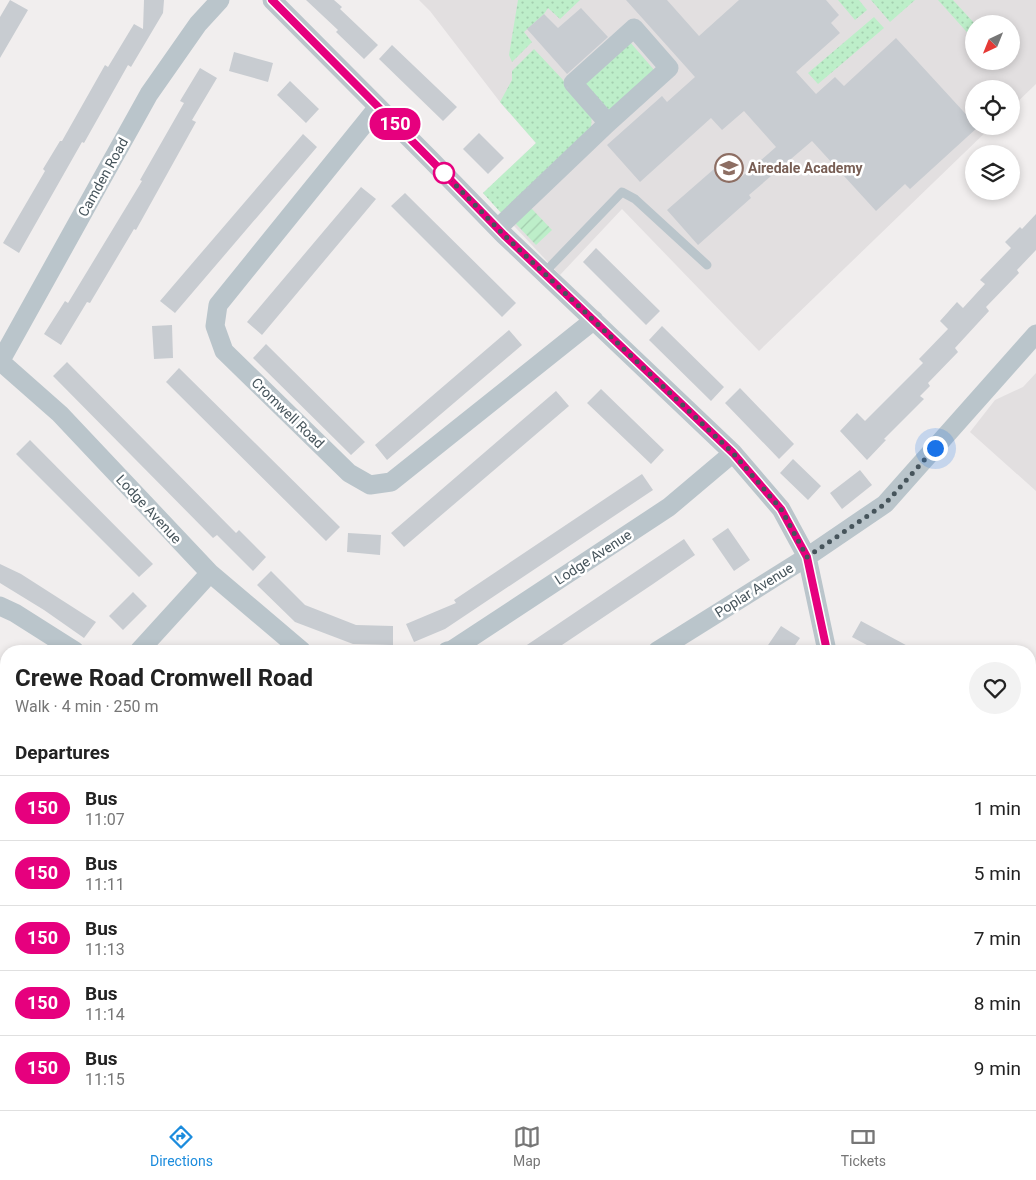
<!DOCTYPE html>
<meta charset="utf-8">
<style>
:root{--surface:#fff;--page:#f2f2f2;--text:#222;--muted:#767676;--line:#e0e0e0;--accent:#1c8cdd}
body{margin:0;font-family:Roboto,sans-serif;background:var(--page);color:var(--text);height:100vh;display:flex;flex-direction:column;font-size:19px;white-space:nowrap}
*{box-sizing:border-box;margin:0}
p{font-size:16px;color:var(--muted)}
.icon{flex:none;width:28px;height:28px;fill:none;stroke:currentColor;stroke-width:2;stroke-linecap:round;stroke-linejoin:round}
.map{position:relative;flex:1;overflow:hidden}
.side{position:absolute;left:0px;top:645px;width:1036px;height:465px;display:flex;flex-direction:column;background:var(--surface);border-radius:20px 20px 0 0;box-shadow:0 2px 8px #0003}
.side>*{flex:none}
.badge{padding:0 10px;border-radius:16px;font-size:18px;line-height:32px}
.needle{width:32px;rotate:223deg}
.buttons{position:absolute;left:965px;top:15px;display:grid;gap:10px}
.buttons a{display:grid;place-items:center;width:55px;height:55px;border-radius:50%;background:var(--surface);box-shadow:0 2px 8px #0003;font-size:25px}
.you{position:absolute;width:25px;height:25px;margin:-12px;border:4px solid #fff;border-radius:50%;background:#1a73e8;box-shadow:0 0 0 8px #1a73e833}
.map>.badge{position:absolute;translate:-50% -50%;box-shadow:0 0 0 2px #fff}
h2{padding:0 15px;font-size:19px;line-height:45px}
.round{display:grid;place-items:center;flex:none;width:52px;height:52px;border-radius:26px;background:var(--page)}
.headline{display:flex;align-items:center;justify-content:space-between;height:85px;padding:0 15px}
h1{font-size:24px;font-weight:700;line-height:38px}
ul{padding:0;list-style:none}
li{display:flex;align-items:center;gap:15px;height:65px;padding:0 15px;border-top:1px solid var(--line)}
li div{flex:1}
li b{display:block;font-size:19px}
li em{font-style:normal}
li .badge{min-width:55px;font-weight:700;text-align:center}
.tabs{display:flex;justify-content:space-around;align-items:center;height:70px;border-top:1px solid var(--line);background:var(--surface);font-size:14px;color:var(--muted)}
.tabs a{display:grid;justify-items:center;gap:2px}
.tabs .active{color:var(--accent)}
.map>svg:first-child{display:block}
.education{fill:#e2dfe0;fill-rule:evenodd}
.grass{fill:url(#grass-dots)}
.garden{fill:url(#garden-furrows)}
.building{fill:#c8ccd1}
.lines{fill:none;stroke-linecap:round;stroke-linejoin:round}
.lane{stroke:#bac5cb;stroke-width:9}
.street{stroke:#bac5cb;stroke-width:19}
.secondary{stroke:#bac8d0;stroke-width:26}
.line-casing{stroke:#fff;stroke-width:11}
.line{stroke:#e6007e;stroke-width:8}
.walk{stroke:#46545b;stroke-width:5;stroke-dasharray:0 9}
.stop-dot{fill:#fff;stroke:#e6007e;stroke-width:2.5}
.labels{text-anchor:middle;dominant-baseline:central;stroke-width:5;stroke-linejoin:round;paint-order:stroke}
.education-label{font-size:14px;font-weight:bold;fill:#785e54;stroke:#fff;text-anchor:start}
.street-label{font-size:14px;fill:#46545b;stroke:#fff}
</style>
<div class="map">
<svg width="1036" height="1110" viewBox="0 0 1036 1110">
<defs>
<pattern id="grass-dots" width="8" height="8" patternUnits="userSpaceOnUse" patternTransform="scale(1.25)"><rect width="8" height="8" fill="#bdeec9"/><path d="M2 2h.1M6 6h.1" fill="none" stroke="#a4ceaf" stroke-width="1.8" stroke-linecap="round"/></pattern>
<pattern id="garden-furrows" width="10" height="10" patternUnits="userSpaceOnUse" patternTransform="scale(1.25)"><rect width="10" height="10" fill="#bdeec9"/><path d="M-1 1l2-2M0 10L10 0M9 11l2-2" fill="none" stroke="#a4ceaf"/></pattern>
</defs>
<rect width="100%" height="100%" fill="#f1eeee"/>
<path class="education" d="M419,0H1036V84L1011,108V89H974V126H992L759,351L622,209L560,275L483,193L536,143L500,102L430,11ZM974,24H1011V61H974Z
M1036,373V491L970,432L995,400L1023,387Z"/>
<path class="grass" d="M518,0H580L560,19L548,8L544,14L524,32L532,42L512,62L509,55Z
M838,0H859L867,10L855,20Z
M871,0H915L890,22Z
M938,0H953L975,24H974V40Z
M874,17L884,28L818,84L808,73Z
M630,42L655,71L608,112L583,84Z
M534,49L592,111L591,129L502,214L483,193L536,143L500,102L512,80V71Z"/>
<path class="garden" d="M531,208L552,230L536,245L515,223Z"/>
<path class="building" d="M10,0L28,10L0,58V17Z
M144,0H164L163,13L131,67L128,65L84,143L82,142L19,253L3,243L45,171L43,169L60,141H62L105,65L108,67L134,24L143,29Z
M306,0H334L342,7L340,9L378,45L364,59L336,32L338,30Z
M626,0H667L699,36L739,0H826L839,15L831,23L840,33L796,72L816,94L835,77L844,86L896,38L974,123V126L978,127L910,189L905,184L876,211L812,141L749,195L751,198L698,245L667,210L722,162L738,180L776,147L744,111L722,130L711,118L640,182L607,145L662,96L667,102L695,77Z
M581,8L608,37L567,74L527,29L544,14L558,28Z
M392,45L457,107L443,121L379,59Z
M234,52L273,63L268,82L229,71Z
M200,68L217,78L192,120L196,122L136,230L134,229L90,303L87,302L61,345L44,334L65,301L68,303L142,181L140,180L184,103L180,101Z
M290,81L319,109L306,123L277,95Z
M479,133L504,158L488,174L463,149Z
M303,134L317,147L175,313L160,301Z
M361,187L376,199L262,335L247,322Z
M405,193L516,303L502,317L391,206Z
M1036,214V250L1017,270L1019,273L986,307L989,311L955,348L958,352L928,383L930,386L920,396L924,399L884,439L886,440L867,460L840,431L857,413L865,421L923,363L919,359L948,329L940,321L957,302L963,308L985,284L980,280L1011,248L1005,242L1020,227L1022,229Z
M596,248L660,311L646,325L583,262Z
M172,325L173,358L154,359L152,326Z
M662,326L724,387L711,401L649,340Z
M509,330L522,345L387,460L375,445Z
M266,344L365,442L351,455L253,358Z
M67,362L236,533L239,530L266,557L253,571L217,535L213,538L53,376Z
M179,368L340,527L326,541L166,382Z
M740,388L794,444L779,459L725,403Z
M601,389L664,450L651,464L587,403Z
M556,391L569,406L404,547L391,533Z
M30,440L153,564L139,577L16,454Z
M793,459L821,486L808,500L780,473Z
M860,470L872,485L842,509L830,493Z
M642,474L653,490L445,629L414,642L406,624L456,603L454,600Z
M728,528L750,560L734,571L712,539Z
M348,533L381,535L380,555L347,552Z
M684,539L695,555L653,584L553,651H518Z
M0,564L21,574L96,622L84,638L44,610L0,583Z
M271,571L305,605L356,625L393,626V645L353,644L295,622L257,585Z
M133,592L147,606L123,630L109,616Z
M861,621L917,651H878L852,637Z
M781,626L800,638L791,651H764Z"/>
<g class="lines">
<path class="lane" d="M544,273L622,192L635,199L707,265
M0,1026L6,1022"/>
<path class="street" d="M272,0L431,160L504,235L733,453L781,509L807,557L827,651
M378,107L218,305L215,326L224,351L349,473L370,485L391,482L594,320
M498,228L608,123L669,68L634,28L573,83L608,123
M0,361L60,414L210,573L302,651
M0,362L149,94L198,24L220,0
M0,606L15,613L75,651
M139,651L210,573
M447,651L452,650L669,507L733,453
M657,651L807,557L885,504L1036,334
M1030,751L1036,755
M0,867L6,861
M448,1104V1110
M276,1110L277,1104"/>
<path class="secondary" d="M1030,1026H1036
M679,1104L682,1110
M153,1110L168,1104"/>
</g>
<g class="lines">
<defs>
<path id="line" d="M272,0L431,160L504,235L733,453L781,509L807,557L827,651"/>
</defs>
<use href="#line" class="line-casing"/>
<use href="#line" class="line"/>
<path class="walk" d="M444,173L504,235L733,453L781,509L807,557L885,504L935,448"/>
</g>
<defs>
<symbol id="school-ring" viewBox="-11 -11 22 22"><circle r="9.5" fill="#fff" stroke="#8d6e63" stroke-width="1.5"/><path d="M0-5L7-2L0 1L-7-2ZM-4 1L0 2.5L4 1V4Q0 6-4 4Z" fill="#8d6e63"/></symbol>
</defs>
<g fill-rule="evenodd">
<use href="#school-ring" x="713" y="152" width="32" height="32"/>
</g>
<circle class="stop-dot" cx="444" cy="173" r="10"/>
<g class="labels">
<g class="education-label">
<text x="748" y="168">Airedale Academy</text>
</g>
<g class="street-label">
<text transform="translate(103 177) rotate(-61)">Camden Road</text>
<text transform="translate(288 413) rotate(44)">Cromwell Road</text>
<text transform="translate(149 509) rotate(47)">Lodge Avenue</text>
<text transform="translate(593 557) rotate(-33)">Lodge Avenue</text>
<text transform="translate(754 590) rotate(-32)">Poplar Avenue</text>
</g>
</g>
</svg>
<div class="buttons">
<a><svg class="needle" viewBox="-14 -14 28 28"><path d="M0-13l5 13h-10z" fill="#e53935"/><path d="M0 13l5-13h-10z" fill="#767676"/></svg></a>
<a><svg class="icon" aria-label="locate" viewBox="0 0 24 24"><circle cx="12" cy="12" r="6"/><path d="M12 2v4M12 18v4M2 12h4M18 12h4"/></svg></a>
<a><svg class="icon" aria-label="layers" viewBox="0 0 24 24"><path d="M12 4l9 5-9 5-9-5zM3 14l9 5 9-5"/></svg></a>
</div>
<div class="you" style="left:935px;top:448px"></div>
<b class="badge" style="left:395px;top:124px;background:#e6007e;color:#fff">150</b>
<section class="side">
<div class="headline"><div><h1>Crewe Road Cromwell Road</h1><p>Walk · 4 min · 250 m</p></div><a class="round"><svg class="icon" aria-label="heart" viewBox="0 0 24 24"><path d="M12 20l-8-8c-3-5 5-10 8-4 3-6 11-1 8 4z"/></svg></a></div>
<h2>Departures</h2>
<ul>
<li><span class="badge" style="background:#e6007e;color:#fff">150</span><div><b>Bus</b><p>11:07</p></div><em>1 min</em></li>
<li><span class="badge" style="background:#e6007e;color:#fff">150</span><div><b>Bus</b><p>11:11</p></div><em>5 min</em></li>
<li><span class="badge" style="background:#e6007e;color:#fff">150</span><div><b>Bus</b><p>11:13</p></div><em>7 min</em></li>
<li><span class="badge" style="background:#e6007e;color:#fff">150</span><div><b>Bus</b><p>11:14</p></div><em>8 min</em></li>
<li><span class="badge" style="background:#e6007e;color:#fff">150</span><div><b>Bus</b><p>11:15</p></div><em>9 min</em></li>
</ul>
</section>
</div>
<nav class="tabs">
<a class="active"><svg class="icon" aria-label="directions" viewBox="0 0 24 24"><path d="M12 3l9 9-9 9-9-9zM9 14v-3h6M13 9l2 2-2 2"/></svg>Directions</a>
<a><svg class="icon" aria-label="map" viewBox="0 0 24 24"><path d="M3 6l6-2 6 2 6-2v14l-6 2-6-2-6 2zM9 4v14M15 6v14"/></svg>Map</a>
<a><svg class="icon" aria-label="tickets" viewBox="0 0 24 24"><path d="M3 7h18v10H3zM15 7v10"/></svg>Tickets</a>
</nav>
